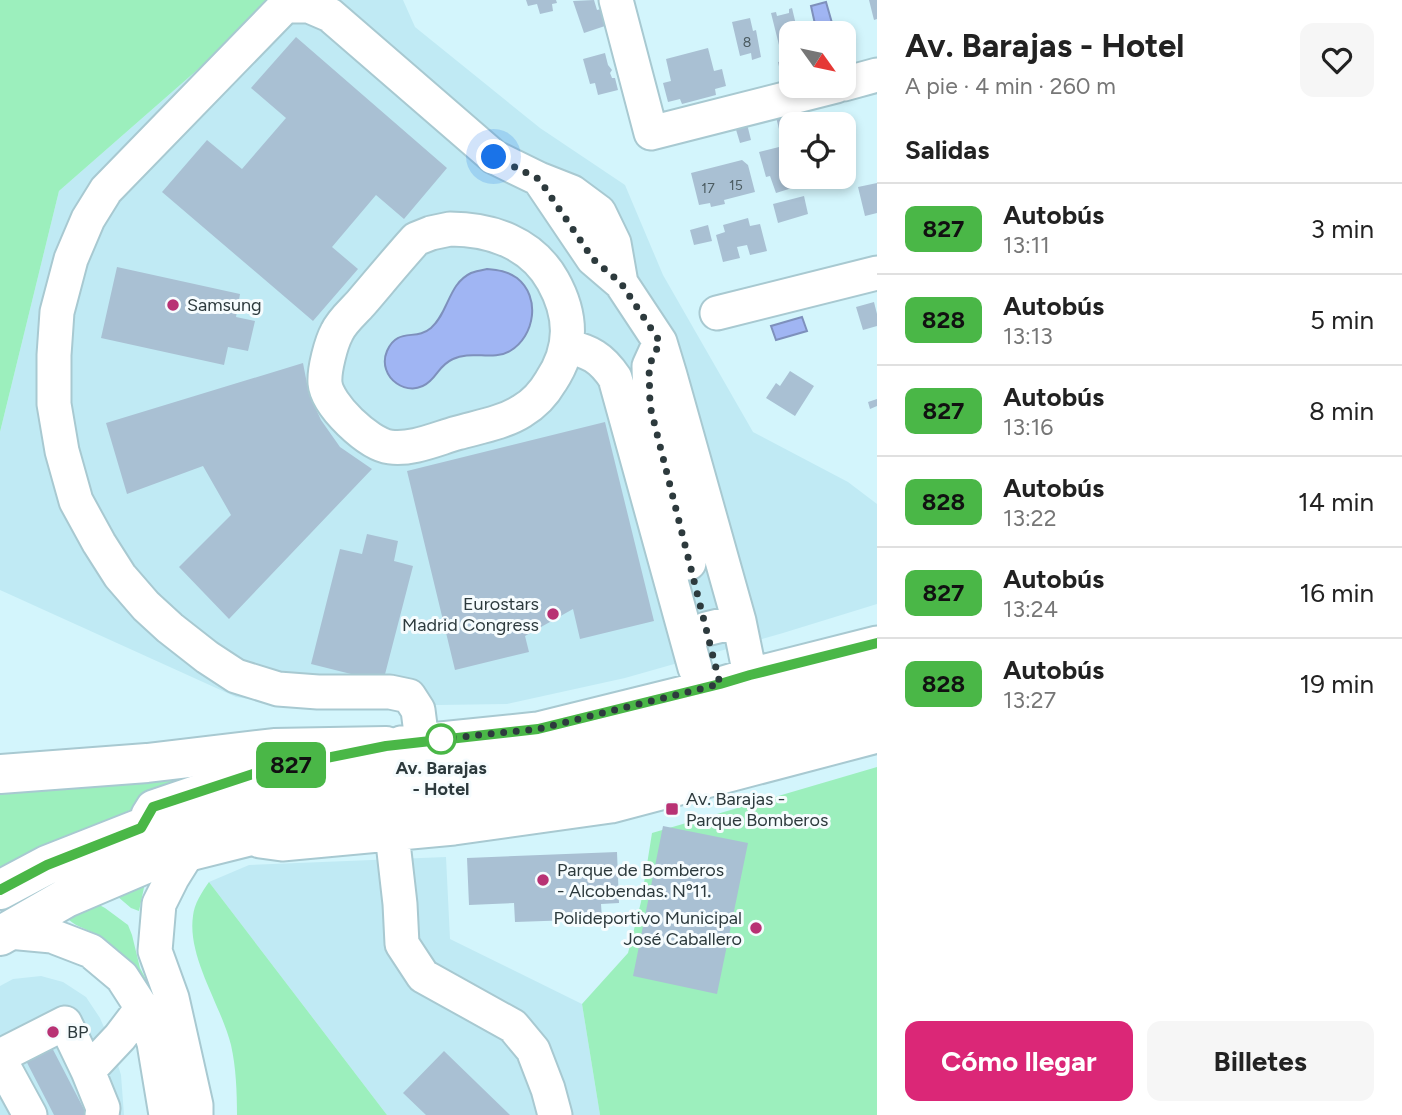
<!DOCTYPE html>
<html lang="es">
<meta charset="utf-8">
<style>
:root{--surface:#fff;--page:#f6f6f6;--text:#222;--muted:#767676;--line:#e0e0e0;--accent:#db2777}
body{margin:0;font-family:Figtree,sans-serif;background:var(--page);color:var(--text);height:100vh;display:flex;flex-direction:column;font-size:26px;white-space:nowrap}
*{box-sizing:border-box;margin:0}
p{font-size:23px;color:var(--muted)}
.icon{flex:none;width:38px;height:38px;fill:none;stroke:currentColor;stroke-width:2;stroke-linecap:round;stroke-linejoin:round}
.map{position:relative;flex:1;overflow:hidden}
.details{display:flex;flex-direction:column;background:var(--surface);width:525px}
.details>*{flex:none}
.badge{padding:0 14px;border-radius:10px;font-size:24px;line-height:46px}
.needle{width:46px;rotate:123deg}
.fabs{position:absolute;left:779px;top:21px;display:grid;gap:14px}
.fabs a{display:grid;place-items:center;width:77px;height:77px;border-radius:14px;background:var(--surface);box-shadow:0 4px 10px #0003;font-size:35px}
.you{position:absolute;width:35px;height:35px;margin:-18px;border:5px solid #fff;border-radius:50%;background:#1a73e8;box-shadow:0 0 0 10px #1a73e833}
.map>.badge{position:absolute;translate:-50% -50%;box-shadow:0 0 0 4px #fff}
h2{padding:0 28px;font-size:26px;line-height:63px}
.round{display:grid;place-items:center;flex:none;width:74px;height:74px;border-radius:14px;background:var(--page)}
.overview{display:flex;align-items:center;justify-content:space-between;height:119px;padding:0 28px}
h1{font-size:33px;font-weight:700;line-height:52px}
.cta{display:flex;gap:14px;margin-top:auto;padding:14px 28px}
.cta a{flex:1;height:80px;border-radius:14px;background:var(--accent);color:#fff;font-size:28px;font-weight:700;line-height:80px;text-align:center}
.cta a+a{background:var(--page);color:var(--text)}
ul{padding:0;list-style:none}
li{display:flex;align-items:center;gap:21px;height:91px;padding:0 28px;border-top:2px solid var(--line)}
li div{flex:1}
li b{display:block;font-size:26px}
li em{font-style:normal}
li .badge{min-width:77px;font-weight:700;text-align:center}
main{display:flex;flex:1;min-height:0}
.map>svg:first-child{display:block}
.built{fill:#c0eaf4}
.green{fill:#9cefbd}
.water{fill:#a0b5f3;stroke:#7e90bc;stroke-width:2}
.building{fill:#a9c0d3}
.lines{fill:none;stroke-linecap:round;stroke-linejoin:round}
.minor-casing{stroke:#a8c9d1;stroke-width:37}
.major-casing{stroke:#a8c9d1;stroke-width:42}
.highway-casing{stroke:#a8c9d1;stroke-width:42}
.minor{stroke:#fff;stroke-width:33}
.major{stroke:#fff;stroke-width:38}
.highway{stroke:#fff;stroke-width:38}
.line-casing{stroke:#fff;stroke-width:16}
.line{stroke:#4ab747;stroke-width:10}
.walk{stroke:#2d3a3d;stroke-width:7;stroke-dasharray:0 12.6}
.poi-dot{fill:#b83274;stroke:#f6fcfe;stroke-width:2.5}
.stop-dot{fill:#fff;stroke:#4ab747;stroke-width:3.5}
.labels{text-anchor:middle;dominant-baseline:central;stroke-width:6;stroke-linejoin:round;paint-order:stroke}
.number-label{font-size:14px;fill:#4c5c62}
.poi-label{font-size:18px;fill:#2d3a3d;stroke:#f6fcfe;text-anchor:start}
.stop-label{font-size:18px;font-weight:bold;fill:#2d3a3d;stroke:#f6fcfe}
</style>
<main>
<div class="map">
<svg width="877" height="1115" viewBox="0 0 877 1115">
<rect width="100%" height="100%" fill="#d3f5fc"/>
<path class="built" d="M277,0H403L415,27L540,128L625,185L663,275L753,432L848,482L877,504V604L783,633L625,678L507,704L301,707L236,697L0,590V432L59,191Z
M446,857L450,939L582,1004L600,1115H387L209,882L249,865Z
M41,976L63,982L86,997L100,1018L112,1046L121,1075L124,1115H0V986L13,979Z"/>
<path class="green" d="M0,0H277L59,191L0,432Z
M877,767V1115H600L582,1004L628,953L641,902L652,833Z
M208,768L137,807L0,868V789Z
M209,882L387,1115H237C237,1092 236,1067 231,1045C221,1005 187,957 193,916C194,904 202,892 209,882Z
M145,883L139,911L131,908L117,896Z
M92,901L105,908L128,925L132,935L140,968L154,994L147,998C134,971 122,948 94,933C84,928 74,926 66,917Z"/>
<path class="water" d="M826,2L834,30L817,33L811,6Z
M487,269C498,270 507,271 517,278C541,297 535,336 510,351C493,361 471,350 453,359C440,365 439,373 430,381C409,401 376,377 387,351C397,327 416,341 431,328C449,312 448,284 471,273C476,271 482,270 487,269Z
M802,317L807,331L776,340L771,326Z"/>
<path class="building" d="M526,0H556L557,3L552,4L553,11L540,14L537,4L528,6Z
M594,0L597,10L601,9L605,26L584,33L573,1Z
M869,0H877V19L874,20Z
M792,8L798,33H791V83L783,85L778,62L783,61L771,13L776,12L777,16L789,13V9Z
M750,18L753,31L756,30L761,57L752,60L751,53L740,56L732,22Z
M296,37L447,168L404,219L376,195L332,247L358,269L313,321L162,192L207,140L242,169L286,118L251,88Z
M708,48L714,71L722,69L726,86L715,89L716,95L682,104L680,99L668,102L663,83L671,81L666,59Z
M605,53L608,65L612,70L610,73L612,78H615L618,90L598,95L595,83L590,84L583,59Z
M785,110L789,126L779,129L775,113Z
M746,120L751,140L740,143L734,123Z
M783,146L793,183L792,184V188L776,193L770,176L766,177L759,152Z
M742,160L748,165L755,192L724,200L725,204L711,207L710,203L699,205L691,173Z
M877,183V213L865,216L858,187Z
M804,196L808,214L778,223L773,204Z
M748,218L750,226L760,224L767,251L750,255L747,245L737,247L740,258L723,262L716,235L725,232L723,225Z
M708,225L712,241L694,245L690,230Z
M117,267L240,294L236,317L255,321L248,351L228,347L224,365L101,338Z
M874,302L877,314V326L863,330L856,307Z
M303,363L309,394L321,420L340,447L372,469L229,619L179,567L231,515L203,466L127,494L106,423Z
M790,371L814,386L795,416L766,398L776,383L780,386Z
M877,399V406L870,409L868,402Z
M605,422L654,621L580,639L573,609L525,636L529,652L455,670L407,471Z
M367,534L398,541L394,561L413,566L383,682L311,664L340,549L362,554Z
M663,826L748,843L717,994L633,976Z
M617,852L619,903L601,904L602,919L515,922L514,903L469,905L467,858Z
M48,1040L87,1115H54L22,1053Z
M444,1051L510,1115H426L403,1093Z"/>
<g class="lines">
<defs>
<path id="minor" d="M616,0L651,133L836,86
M844,84L877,75
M539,179L593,259L621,283L660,342L670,375L739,621L750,675
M450,229C491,229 532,243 553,281C572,315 573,348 551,381C544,393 534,404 522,411C503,423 478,427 457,433C436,439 412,450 390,447C368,444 327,405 325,383C324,370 331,343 337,332C342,321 353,312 361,303C379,282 397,260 416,239L431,233Z
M717,313L877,273
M659,344L649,366L650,406L689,563
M567,346C590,352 601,357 615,378L695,668
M706,629L739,621
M422,741L418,710L409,696L390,692H318L278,689L236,676L207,657L170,628L146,606L120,576L99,543L76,501L62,451L54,404V355L57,312L71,259L88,219L106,190L285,6H309L330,15L494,157L539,179L572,192L599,212L614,243L621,283
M401,743L538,729L720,684L750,675L877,643
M148,815L153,807L262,770L321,759
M392,834L400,904L402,944L423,976L513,1026L533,1050L548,1089L555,1115
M260,841L282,844L454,828L611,806L877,736
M187,854L172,878L159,904L155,951L172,998L196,1105V1115
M9,932L52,936L91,951L122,977L142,1008L154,1043L166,1115
M0,1056L65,1023L88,1071L120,1037L142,1008
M0,1060L30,1115
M88,1071L103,1108L102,1115"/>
<path id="major" d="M0,890L47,865L141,828L275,791L549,754L877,672
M0,936L66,898L155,860L323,818L556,786L877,702"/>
<path id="highway" d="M0,774L147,763L274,748L386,746"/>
</defs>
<use href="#minor" class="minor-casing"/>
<use href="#major" class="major-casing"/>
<use href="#highway" class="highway-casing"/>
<use href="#minor" class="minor"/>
<use href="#major" class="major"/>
<use href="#highway" class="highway"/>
</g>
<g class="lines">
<defs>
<path id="line" d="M0,890L47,865L141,828L153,807L262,771L386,746L538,729L720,684L750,675L877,643"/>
</defs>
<use href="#line" class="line-casing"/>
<use href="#line" class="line"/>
<path class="walk" d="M441,739L538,729L720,684L650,406L649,366L660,342L621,283L593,259L539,179L494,157"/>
</g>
<g class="poi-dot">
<circle cx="173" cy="305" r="7"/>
<circle cx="553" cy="614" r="7"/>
<rect x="665" y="802" width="14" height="14" rx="3.5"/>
<circle cx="543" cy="880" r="7"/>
<circle cx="756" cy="928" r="7"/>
<circle cx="53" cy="1032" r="7"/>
</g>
<circle class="stop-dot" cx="441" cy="739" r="14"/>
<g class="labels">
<g class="number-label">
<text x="747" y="42">8</text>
<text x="736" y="185">15</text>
<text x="708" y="188">17</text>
</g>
<g class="poi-label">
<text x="187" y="305">Samsung</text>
<text x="539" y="604" text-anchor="end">Eurostars<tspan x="539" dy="21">Madrid Congress</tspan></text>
<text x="686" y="799">Av. Barajas -<tspan x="686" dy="21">Parque Bomberos</tspan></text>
<text x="557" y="870">Parque de Bomberos<tspan x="557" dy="21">- Alcobendas. Nº11.</tspan></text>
<text x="742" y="918" text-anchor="end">Polideportivo Municipal<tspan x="742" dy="21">José Caballero</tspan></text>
<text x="67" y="1032">BP</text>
</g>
<g class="stop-label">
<text x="441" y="768">Av. Barajas<tspan x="441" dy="21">- Hotel</tspan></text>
</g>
</g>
</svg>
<div class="fabs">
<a><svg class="needle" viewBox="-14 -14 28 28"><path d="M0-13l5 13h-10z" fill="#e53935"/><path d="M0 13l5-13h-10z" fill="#767676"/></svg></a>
<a><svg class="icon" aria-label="locate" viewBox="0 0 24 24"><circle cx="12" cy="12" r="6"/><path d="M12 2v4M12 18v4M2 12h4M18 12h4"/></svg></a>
</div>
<div class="you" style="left:494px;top:157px"></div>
<b class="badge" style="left:291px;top:765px;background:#4ab747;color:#111">827</b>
</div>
<section class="details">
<div class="overview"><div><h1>Av. Barajas - Hotel</h1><p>A pie · 4 min · 260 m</p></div><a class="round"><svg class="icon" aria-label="heart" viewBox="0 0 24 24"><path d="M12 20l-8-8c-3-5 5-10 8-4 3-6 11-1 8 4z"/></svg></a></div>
<h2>Salidas</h2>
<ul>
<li><span class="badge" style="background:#4ab747;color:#111">827</span><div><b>Autobús</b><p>13:11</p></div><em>3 min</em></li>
<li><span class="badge" style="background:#4ab747;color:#111">828</span><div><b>Autobús</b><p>13:13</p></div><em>5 min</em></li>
<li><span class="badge" style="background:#4ab747;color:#111">827</span><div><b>Autobús</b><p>13:16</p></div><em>8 min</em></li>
<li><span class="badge" style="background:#4ab747;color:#111">828</span><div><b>Autobús</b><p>13:22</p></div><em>14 min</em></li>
<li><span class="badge" style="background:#4ab747;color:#111">827</span><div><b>Autobús</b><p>13:24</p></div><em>16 min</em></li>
<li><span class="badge" style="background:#4ab747;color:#111">828</span><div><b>Autobús</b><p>13:27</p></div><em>19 min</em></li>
</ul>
<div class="cta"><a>Cómo llegar</a><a>Billetes</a></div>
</section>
</main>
